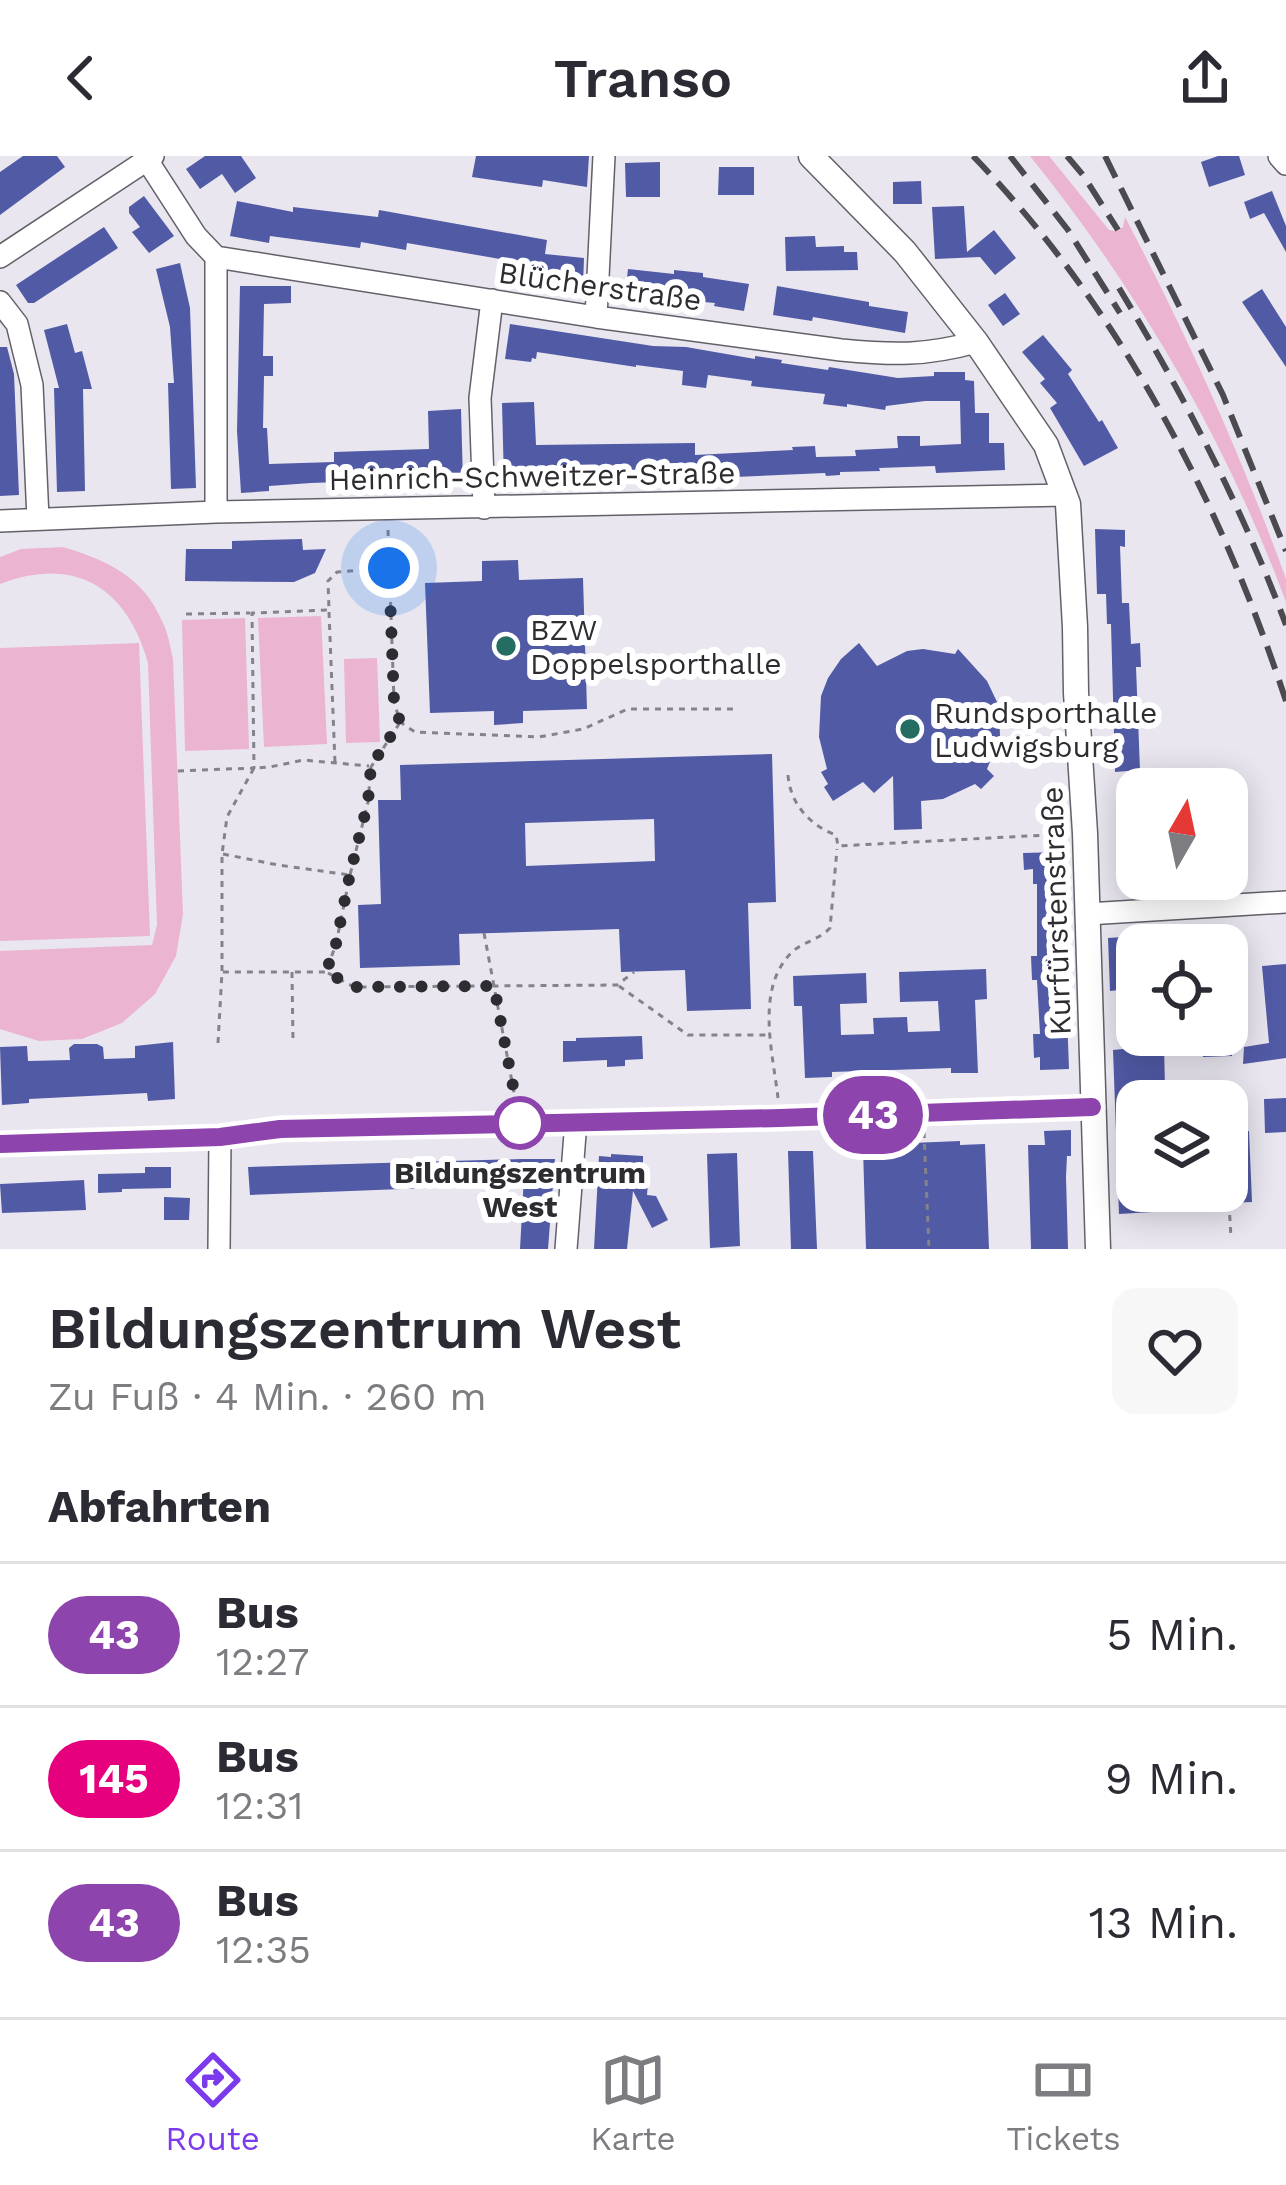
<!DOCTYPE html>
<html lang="de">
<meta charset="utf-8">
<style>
:root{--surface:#fff;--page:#f7f7f7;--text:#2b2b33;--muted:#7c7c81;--line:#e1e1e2;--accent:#7c3aed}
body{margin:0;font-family:"Work Sans",sans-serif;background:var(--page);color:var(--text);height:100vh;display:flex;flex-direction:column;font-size:45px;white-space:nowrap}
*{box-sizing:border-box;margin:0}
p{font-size:39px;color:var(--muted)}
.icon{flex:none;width:66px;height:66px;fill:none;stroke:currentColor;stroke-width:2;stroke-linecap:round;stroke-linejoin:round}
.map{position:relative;height:1093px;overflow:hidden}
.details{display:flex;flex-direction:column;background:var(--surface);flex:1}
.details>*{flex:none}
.badge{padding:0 24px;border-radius:39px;font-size:42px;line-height:78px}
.needle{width:78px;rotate:9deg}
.fabs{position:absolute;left:1116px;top:612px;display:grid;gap:24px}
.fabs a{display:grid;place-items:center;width:132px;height:132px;border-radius:24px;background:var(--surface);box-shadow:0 6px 30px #0003;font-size:60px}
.you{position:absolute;width:60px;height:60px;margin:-30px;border:9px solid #fff;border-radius:50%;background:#1a73e8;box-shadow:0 0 0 18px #1a73e833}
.map>.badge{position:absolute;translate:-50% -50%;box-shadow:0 0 0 6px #fff}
h2{padding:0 48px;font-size:45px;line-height:108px}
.round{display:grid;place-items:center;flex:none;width:126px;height:126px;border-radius:24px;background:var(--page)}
.overview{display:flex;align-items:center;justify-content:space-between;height:204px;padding:0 48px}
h1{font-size:57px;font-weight:600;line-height:90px}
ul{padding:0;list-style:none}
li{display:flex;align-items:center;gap:36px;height:144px;padding:0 48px;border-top:3px solid var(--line)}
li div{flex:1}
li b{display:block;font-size:45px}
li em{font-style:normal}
li .badge{min-width:132px;font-weight:700;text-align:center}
header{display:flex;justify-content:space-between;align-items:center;height:156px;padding:0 48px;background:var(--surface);font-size:54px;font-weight:600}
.tab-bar{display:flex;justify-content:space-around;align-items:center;height:168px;border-top:3px solid var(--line);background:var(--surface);font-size:33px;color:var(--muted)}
.tab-bar a{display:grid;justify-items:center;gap:6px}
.tab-bar .on{color:var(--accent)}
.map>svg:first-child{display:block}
.green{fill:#ebb4d1}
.building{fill:#515aa5;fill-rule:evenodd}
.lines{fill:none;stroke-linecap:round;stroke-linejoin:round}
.minor-casing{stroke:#636069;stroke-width:24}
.tertiary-casing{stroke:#636069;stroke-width:27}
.path{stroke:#85838a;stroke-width:3;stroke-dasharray:6 6;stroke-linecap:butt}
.minor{stroke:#fff;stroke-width:21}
.tertiary{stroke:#fff;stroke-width:24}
.rail{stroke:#4b4a4f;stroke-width:6;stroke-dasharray:24 12;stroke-linecap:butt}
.line-casing{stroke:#fff;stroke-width:27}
.line{stroke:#8e44ad;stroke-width:18}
.walk{stroke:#2d2c30;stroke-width:12;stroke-dasharray:0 21.6}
.poi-dot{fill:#256c62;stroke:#fff;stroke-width:4.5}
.stop-dot{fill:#fff;stroke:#8e44ad;stroke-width:6}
.labels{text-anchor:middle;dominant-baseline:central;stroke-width:12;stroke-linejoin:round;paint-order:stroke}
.street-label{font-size:30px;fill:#2d2c30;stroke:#fff}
.poi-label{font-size:30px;fill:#2d2c30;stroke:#fff;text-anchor:start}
.stop-label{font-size:30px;font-weight:bold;fill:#2d2c30;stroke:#fff}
</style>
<header><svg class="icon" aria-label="back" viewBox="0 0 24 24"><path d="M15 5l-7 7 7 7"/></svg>Transo<svg class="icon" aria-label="share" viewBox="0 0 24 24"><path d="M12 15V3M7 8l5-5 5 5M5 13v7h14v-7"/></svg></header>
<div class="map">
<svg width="1286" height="1093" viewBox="0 0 1286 1093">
<rect width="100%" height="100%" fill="#e9e6f0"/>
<path class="green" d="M1030,0H1049L1109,74L1116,75L1123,71L1125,61C1187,179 1241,298 1286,423V446C1226,284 1138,134 1030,0Z
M63,391C106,404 143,420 162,465C168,476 170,490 173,503L183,758L176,800L155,838L122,867L82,883L39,885L0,873V795L152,789L157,769L148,507C127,432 76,399 0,428V401L21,393Z
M321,460L327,588L264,591L258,462Z
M245,462L249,593L185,595L182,464Z
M139,487L150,780L0,785V492Z
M377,502L380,586L346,587L344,503Z"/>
<path class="building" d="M23,0H57L65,11L0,59V16Z
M205,0H241L256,22L235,37L222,18L200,33L186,13Z
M476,0H589L587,31L543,24L542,31L472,21Z
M1218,0H1239L1245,19L1209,31L1201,6Z
M660,6V41H626L625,7Z
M719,11H754V39H718Z
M921,25L922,48H893V26Z
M1272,35L1286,70V96L1264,57L1250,63L1244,46Z
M144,40L174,80L149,97L132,76L140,71L129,57V51Z
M237,45L293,56V51L378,61L379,54L547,84L545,98L584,102L583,130L555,127L556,118L511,111L512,105L407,87L406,94L361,86L360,92L270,80L269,87L230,80Z
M964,50L967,96L994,74L1016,102L995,119L980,101L935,103L932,51Z
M104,71L118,92L34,147H28L16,129Z
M815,80L816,91L844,90V96H857L858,114L786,115L785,81Z
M180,107L190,152L196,332L171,333L168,227H174L170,171L156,113Z
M628,113L674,118V114L703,117V121L749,128L744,155L714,150L715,147L625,139Z
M240,130H291V147L264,148L263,200H273V220H264L263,272H267L269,308L334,306V296L429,293L428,255L461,253L463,327L430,329V323L311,327L269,330V335L241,337L237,275Z
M777,130L869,146V150L908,156L905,177L813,161L812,165L773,159Z
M1262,133L1286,171V211L1242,146Z
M1005,137L1020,158L1003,170L988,149Z
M67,168L75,197L82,195L92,233H83L85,335L57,336L54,232H59L44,174Z
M510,168L653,190L686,191L755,203V200L782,204L781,207L828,214L829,211L898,222L934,220V216H965V224L974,225L975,257H989V287H1004L1005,314L936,317L935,310L879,312L880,315L840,316V319L826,320L825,317L711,322V314L647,315L537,319V324L504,326L502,247L534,246L536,289L695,287V299L793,294L792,291L815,290L816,301L856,300L855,294L898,292L897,280H920V290L961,288L960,245H925L886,250L885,254L847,248V251L823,248L825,238L751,230L752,225L708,219L706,232L682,229L683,215L636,209V211L537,196L536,203L532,202L531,206L505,203Z
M1043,179L1072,214L1068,218L1099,266L1102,264L1118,292L1084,310L1050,252L1057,247L1040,227L1045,223L1022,196Z
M0,191H7L14,218L19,339L0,340Z
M1095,373L1125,374V391L1120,390L1122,447H1129L1131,488L1140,487L1141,511H1136L1140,614L1115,616L1111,468H1107L1106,438H1097Z
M302,383L303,394L326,393L315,417L294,426L185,425L186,393H232V385Z
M518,404L519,424L583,422L587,553L523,555V567L494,569V555L430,557L425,427L482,425V405Z
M859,487L877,510L907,495L923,493L955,498L958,493L987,525L999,550L1000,581L987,613L994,620L981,633L975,628L943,643L921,645L922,673L894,674L893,620L874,637L863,626L833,645L824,631L828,628L821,616L827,613L819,581L821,540L828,522L841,503Z
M772,598L776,746L748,747L751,853L687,855L685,814L621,816L619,773L459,778L460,809L360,812L358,749L381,748L378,644H401L400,609ZM654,663L655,705L526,710L525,667Z
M1061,696L1069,913L1040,914V901L1034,902L1033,878H1040L1037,824H1032L1031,800H1037V728H1033V713L1024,714L1023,697Z
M1137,780V888L1164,889L1165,932H1153V944L1137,945V1035H1168L1169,1055L1119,1058L1113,894L1123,893L1120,834L1110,835L1108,782Z
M1286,808V902L1243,908L1244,891L1269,887L1262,810Z
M986,813L987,843L975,844L978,917H951V912L832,916V921L805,922L802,850H794L793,820L866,817L867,847L840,848L841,879L874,878L873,862L907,861L908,876L940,875L938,845L900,846L899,816Z
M1202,879H1231L1232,900L1203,901Z
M642,880L643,903L625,904V910L607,911V904L563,906V885H576V882Z
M173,886L175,943L148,945L147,937L29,943V947L2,949L0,891L27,890L28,905L70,904L69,892L74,888H97L103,891L104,903L135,902V890Z
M1286,942V976L1265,977L1264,943Z
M1071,974V1000H1067L1066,1021L1068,1093H1031L1028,989H1045L1044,975Z
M1249,975L1252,1046L1227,1047V976Z
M960,985V989L985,988L989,1093H866L863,992L888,991V988Z
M788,995H813L817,1093H791Z
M737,997L740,1090L710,1092L707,998Z
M611,998L643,1000V1011L649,1012L647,1039L656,1040L668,1064L652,1072L633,1035L627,1093H594L599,1000L611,1001Z
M521,1003H555L548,1093H520L524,1020L479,1022V1030L250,1039L248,1011Z
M145,1011H171V1032L122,1033V1036L98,1037V1018L145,1017Z
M84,1024L86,1054L2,1057L0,1028Z
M164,1041L190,1042L189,1064H164Z"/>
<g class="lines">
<defs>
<path id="minor" d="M1279,0L1286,8
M147,4L196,80L216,101V356
M0,101L153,0
M216,101L596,161L841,194C893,199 925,200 976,186
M0,146L17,168L32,229L38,363
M596,161L604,0
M484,352L480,242L492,144
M0,365L216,356L1066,339
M1087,758L1286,746
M0,988L220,981L280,973L780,962L1092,951
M219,1093L220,981
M566,1093L576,965"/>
<path id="tertiary" d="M811,0L905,96L976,186L1046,289L1068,348L1075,471L1076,537L1085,677L1098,1093"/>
</defs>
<use href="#minor" class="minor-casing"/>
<use href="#tertiary" class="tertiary-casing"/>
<path class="path" d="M388,374L394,545L400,566L415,576L539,581L583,573L628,553H736
M329,456L335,607
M186,458L250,457
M178,615L254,612L252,457L329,454L328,425L337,416L387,412
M788,619C790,647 809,669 836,679L838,690L1066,678
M223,698L278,709L350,719
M484,777L516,947
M222,815V698L227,661L254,612L270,611L303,604L369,610
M292,816L293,885
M328,817L354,831L617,829L634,816
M619,830L688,879H768
M218,887L222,816H326L336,788L350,719L368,646L371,611L399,568
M778,942C773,897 755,834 791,797C802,786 819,784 830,772L837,693
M924,976L929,1093
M1229,1047L1231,1082"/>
<use href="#minor" class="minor"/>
<use href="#tertiary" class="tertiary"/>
<path class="rail" d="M973,0C1120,152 1220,344 1286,545
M1010,0L1068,74L1120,157
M1067,0L1083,19L1118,74
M1105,0L1223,239L1286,395
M1119,132C1184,240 1242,351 1286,469"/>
</g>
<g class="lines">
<defs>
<path id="line" d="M0,988L220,981L280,973L780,962L1092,951"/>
</defs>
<use href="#line" class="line-casing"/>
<use href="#line" class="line"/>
<path class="walk" d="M389,412L394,545L400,566L371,610L368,646L350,718L336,788L326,816L354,831L494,830L520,967"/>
</g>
<g class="poi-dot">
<circle cx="506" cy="490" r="12"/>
<circle cx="910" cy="573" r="12"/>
</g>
<circle class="stop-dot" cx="520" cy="967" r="24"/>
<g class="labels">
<g class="street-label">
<text transform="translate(600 130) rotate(8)">Blücherstraße</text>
<text transform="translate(532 320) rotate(-1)">Heinrich-Schweitzer-Straße</text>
<text transform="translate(1056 755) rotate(-92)">Kurfürstenstraße</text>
</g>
<g class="poi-label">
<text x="530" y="473">BZW<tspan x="530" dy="34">Doppelsporthalle</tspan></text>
<text x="934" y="556">Rundsporthalle<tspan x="934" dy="34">Ludwigsburg</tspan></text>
</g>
<g class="stop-label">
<text x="520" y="1016">Bildungszentrum<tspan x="520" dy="34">West</tspan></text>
</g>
</g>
</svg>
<div class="fabs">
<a><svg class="needle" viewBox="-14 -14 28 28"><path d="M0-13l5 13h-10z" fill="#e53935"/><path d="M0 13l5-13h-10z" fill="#7c7c81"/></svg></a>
<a><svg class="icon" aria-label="locate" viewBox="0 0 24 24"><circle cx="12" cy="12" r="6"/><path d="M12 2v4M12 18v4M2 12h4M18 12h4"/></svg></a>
<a><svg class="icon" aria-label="layers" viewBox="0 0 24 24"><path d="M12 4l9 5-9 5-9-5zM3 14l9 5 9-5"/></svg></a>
</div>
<div class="you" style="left:389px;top:412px"></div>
<b class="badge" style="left:873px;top:959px;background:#8e44ad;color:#fff">43</b>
</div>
<section class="details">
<div class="overview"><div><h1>Bildungszentrum West</h1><p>Zu Fuß · 4 Min. · 260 m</p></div><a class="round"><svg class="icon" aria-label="heart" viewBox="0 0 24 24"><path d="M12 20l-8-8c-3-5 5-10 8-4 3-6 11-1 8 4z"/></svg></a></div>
<h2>Abfahrten</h2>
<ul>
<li><span class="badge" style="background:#8e44ad;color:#fff">43</span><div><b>Bus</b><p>12:27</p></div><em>5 Min.</em></li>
<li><span class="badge" style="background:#e6007e;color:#fff">145</span><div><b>Bus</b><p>12:31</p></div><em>9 Min.</em></li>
<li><span class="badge" style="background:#8e44ad;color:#fff">43</span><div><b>Bus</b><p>12:35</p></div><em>13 Min.</em></li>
</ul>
</section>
<nav class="tab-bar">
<a class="on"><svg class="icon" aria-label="directions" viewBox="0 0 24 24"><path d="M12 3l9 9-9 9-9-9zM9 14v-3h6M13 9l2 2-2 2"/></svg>Route</a>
<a><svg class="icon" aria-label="map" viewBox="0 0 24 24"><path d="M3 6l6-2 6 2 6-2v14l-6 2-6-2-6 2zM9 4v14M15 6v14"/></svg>Karte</a>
<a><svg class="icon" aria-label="tickets" viewBox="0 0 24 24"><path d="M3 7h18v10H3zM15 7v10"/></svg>Tickets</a>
</nav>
